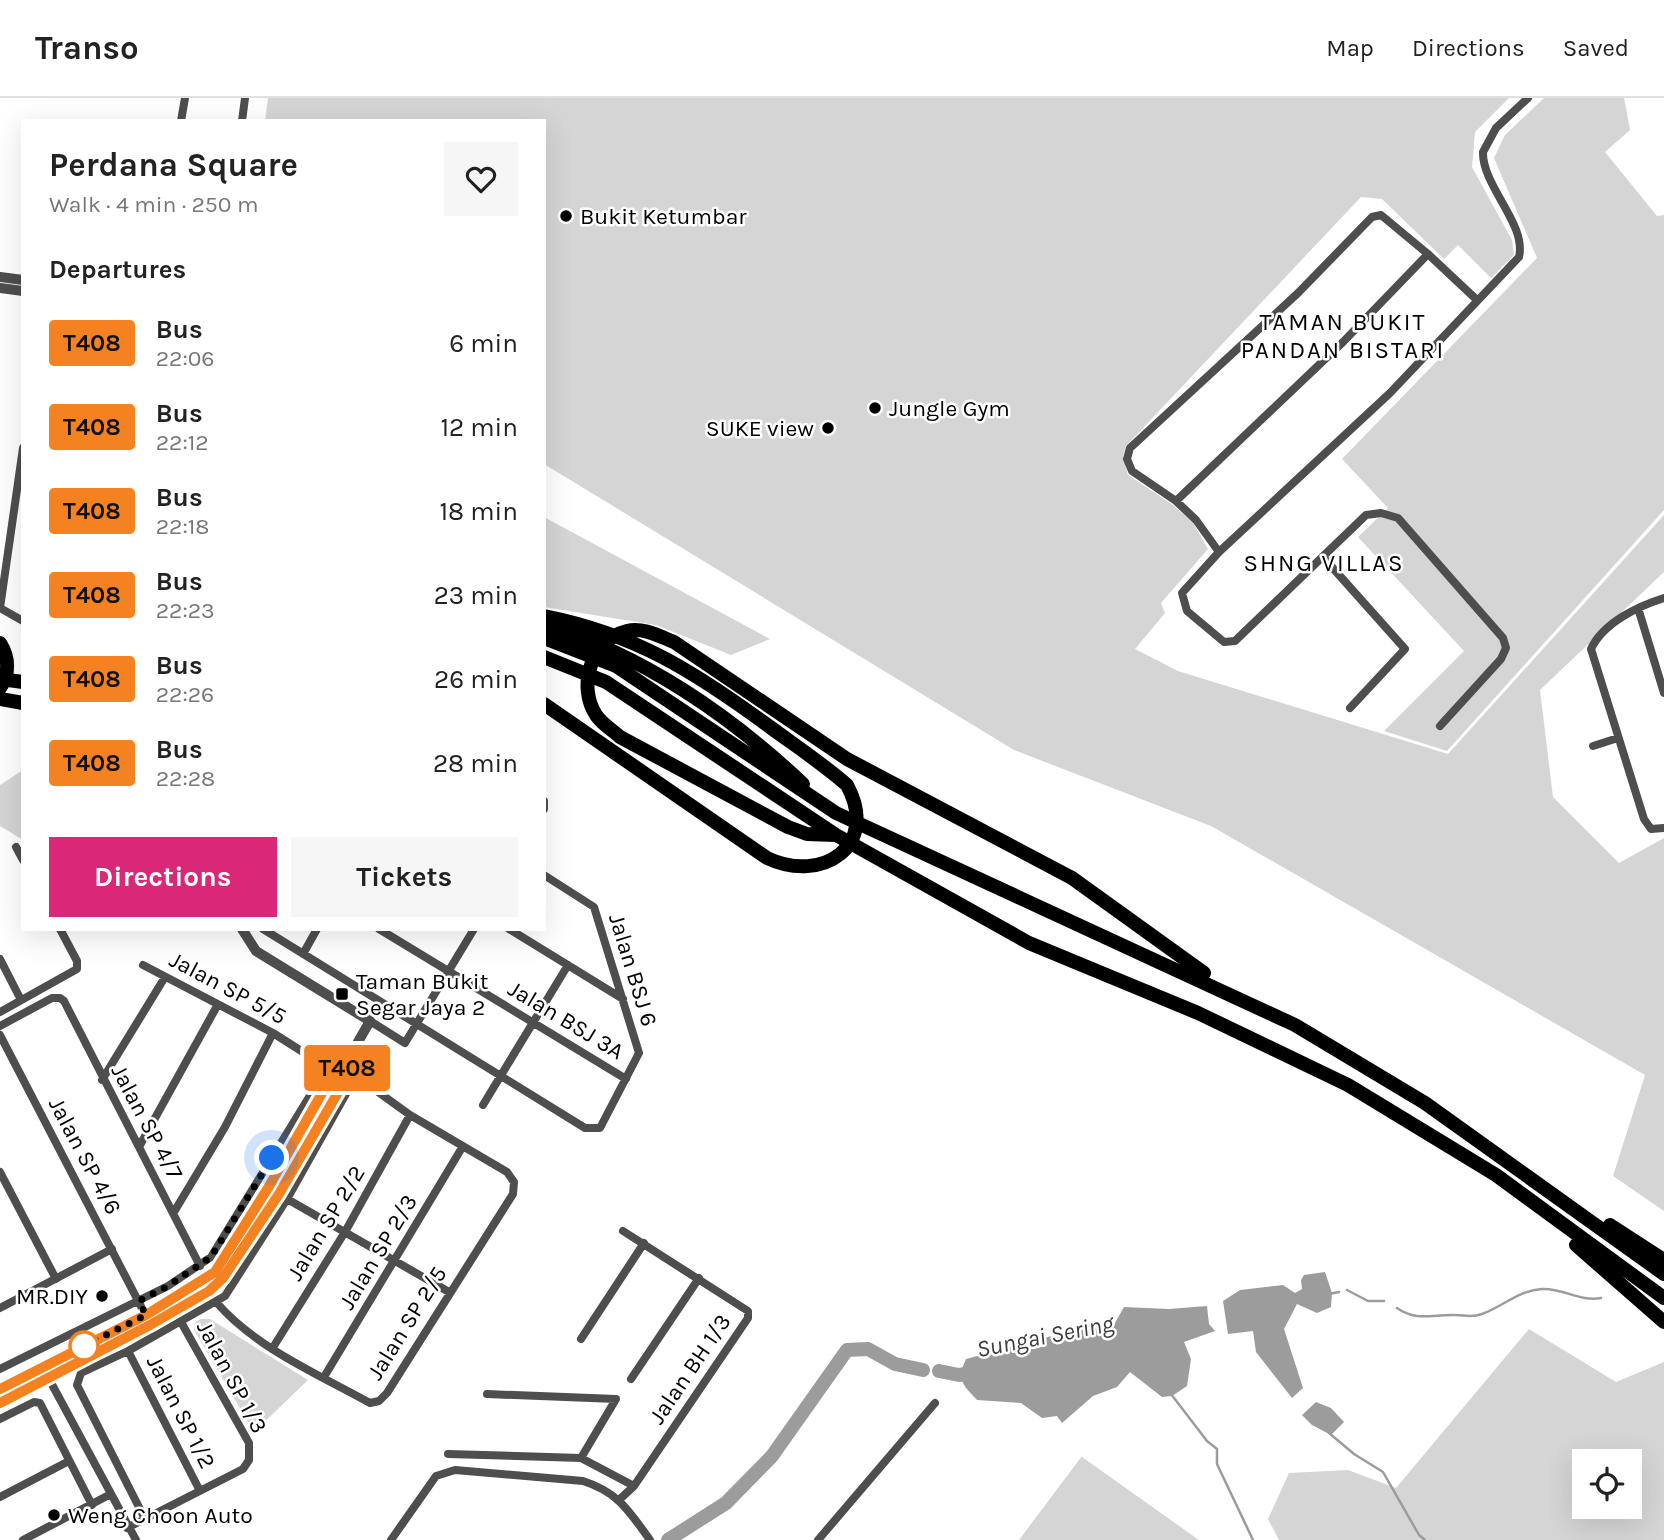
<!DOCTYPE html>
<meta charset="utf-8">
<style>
:root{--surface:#fff;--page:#f6f6f6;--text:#222;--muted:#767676;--line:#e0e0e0;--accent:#db2777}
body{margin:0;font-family:Karla,sans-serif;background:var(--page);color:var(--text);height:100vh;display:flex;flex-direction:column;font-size:26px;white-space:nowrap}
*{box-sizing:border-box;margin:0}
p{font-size:23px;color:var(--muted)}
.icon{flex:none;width:38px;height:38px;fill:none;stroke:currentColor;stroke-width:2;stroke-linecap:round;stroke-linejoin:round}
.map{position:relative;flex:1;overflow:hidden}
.drawer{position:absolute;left:21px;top:21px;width:525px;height:812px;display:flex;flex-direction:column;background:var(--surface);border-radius:0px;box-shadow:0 7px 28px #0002}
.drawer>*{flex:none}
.badge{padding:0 14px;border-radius:5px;font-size:24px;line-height:46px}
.tools{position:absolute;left:1572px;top:1351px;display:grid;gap:14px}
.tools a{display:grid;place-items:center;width:70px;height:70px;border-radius:0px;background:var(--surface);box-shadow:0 7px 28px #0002;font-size:35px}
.you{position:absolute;width:35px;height:35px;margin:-18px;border:5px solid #fff;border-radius:50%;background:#1a73e8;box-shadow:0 0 0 10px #1a73e833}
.map>.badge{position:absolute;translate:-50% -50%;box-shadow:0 0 0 4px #fff}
h2{padding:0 28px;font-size:26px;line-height:63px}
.round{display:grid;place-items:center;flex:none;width:74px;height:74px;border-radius:0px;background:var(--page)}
.overview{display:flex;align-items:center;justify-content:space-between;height:119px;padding:0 28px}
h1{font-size:33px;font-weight:700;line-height:52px}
.primary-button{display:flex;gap:14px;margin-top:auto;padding:14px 28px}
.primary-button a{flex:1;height:80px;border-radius:0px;background:var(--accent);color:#fff;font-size:28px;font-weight:700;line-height:80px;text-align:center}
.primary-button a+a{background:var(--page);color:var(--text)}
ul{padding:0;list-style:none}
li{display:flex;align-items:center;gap:21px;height:84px;padding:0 28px}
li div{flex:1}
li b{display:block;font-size:26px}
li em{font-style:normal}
li .badge{min-width:77px;font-weight:700;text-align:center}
header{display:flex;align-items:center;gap:42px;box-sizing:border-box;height:98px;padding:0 35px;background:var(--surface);border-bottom:2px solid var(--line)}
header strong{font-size:33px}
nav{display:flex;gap:38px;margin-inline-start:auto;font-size:24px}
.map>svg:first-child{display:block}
.green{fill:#d5d5d5;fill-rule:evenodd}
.water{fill:#9c9c9c}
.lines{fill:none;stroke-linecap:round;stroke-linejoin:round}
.stream{stroke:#9c9c9c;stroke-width:2.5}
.river{stroke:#9c9c9c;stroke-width:14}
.minor{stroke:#4e4e4e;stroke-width:8}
.tertiary{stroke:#4e4e4e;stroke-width:10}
.motorway{stroke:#000;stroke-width:14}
.line-casing{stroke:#fff;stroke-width:16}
.line{stroke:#f58220;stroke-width:10}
.walk{stroke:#000;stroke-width:7;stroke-dasharray:0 12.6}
.poi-dot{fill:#000;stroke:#fff;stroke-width:2.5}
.stop-dot{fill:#fff;stroke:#f58220;stroke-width:3.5}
.labels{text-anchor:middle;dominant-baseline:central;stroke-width:5;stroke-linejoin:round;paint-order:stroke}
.poi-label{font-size:23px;fill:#000;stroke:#fff;text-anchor:start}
.street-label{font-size:23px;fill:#000;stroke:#fff}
.neighbourhood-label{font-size:24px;letter-spacing:2px;fill:#000;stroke:#fff}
.water-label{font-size:24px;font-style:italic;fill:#3d3d3d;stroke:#fff}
</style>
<header>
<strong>Transo</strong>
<nav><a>Map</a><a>Directions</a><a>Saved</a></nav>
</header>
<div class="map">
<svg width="1664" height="1442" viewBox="0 0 1664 1442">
<rect width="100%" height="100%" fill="#fff"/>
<path class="green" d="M268,0H1509L1475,34L1472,69L1512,142L1514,157L1491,180L1458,147L1444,161L1382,101L1361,99L1126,348L1123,358L1128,377L1173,407L1193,425L1208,451L1161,505L1165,515L1135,551L1178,573L1448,656L1664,417V474L1540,592L1553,699L1619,765L1664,740V1113L1613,1078L1645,977L1211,728L1014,652L544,366V23H265Z
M1544,0H1624L1630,32L1605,54L1657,118L1664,117V412L1447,653L1384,633L1464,553L1358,439L1388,410L1342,361L1537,160L1494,60L1505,37Z
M544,419L770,541L731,557L656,527L544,509Z
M23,672V742L0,728V687Z
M201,1221H210L308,1282L254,1334L194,1232L195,1224Z
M1529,1231L1616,1284L1664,1264V1442H1279L1268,1421L1289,1375L1348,1372L1396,1390ZM1584,1363H1629V1409H1584Z
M1082,1358V1359L1199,1442H1019Z"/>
<path class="water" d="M1325,1174L1332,1195L1331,1209L1317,1215L1297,1206L1284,1231L1303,1290L1292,1300L1256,1254L1253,1233L1228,1236L1223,1203L1240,1192L1283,1187L1295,1195L1302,1191L1301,1182L1304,1177Z
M1207,1208L1209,1226L1215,1233L1184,1244L1191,1261L1187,1288L1172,1298L1162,1299L1130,1274L1117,1289L1093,1298L1062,1325L1057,1318L1042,1320L1021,1305L977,1302C963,1287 956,1282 966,1261L1089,1228L1110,1234L1124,1209L1169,1211Z
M1316,1304L1331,1310L1344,1324L1331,1337L1312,1327L1302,1317Z"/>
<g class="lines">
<path class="stream" d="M1347,1192L1368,1203H1384
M1329,1196L1339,1194
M1397,1210C1417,1224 1433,1216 1455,1217C1465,1217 1471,1220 1482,1216C1502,1209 1519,1192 1542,1191C1563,1190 1580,1204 1601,1200
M1171,1296L1207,1343L1217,1351V1366L1253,1442
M1329,1335L1354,1356L1383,1374L1419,1437L1425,1442"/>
<path class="river" d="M939,1273L959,1277L977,1274
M668,1442L726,1405L772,1358L847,1252L868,1251L895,1266L923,1272"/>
<path class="minor" d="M181,23L185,0
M242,23L245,0
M1176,403L1343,244L1428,156
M1219,454L1196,422L1176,403L1132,373L1127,361L1130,350L1298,195L1372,119L1381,117L1428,156L1477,202
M1323,459L1405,551L1350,610
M1664,500C1638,508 1603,525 1591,551L1644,721L1651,731L1664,730
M0,510L23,350
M0,510L23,523
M1638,510L1664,595
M1440,628L1501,561L1506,550L1503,540L1398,420L1381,415L1366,417L1235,543L1224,544L1187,513L1182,495L1219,454L1390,295L1519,159C1527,126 1482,88 1483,54L1496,30L1528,0
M1593,648L1618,640
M544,703V711
M16,749L23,762
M263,831L585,1030H600L639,955L594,809L544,777
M379,831L626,981
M509,831L623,901
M303,856L317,831
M0,861L21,902
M0,914L77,871V863L60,831
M370,923L405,945L474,831
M0,928L52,900H60L64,903L200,1168
M0,937L147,1220
M102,982L165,879
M483,1007L568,867
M139,1049L217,908
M0,1074L56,1181
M268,1090L449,1194
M174,1114L225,1029L273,935
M0,1210L112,1151
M581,1241L644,1145
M272,1251L345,1134L410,1017
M128,1253L200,1393
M42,1268L136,1442
M0,1271L168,1188L211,1159L325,973V968L273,935L143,867
M324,1279L463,1048
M631,1281L699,1180
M487,1296L616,1301L581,1360
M0,1321L34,1304L40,1305L92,1407
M448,1356L581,1360L634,1388
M0,1399L69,1363
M620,1401L634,1388L748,1220V1213L623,1133
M145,1421L77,1287L81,1275L128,1253L225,1198L287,1101L356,978L410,1017L507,1074L514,1084L513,1096L387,1295L379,1303L370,1305C318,1276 256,1250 217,1205
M127,1430L243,1371L249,1362V1345L181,1224
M23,1442L109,1397
M391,1442L436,1378L455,1372L583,1383C618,1394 629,1413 650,1442
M818,1442L935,1305"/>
<path class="tertiary" d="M0,179L23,182
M0,190L23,193
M0,1291L146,1217L214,1174L268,1090L338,967L347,963
M0,1305L150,1227L209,1193L224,1180L279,1096L347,979V963L370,923L256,853L242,831"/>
<path class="motorway" d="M544,518C636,536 695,574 770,629C796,648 823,666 847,687C880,748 822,786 767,760L544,606
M544,527C641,556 730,617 803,686
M544,540L616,568L836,715L1295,927L1425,1005L1664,1176
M0,545C9,559 10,576 0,590
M544,559L606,584L836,737L1029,845L1198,915L1348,987L1496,1077L1664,1200
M0,581L23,584
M0,601L23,605
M835,737L807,736L788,729L620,639C612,632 601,625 596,617C577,588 591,542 627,533C643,529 659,538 674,544L847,661L1072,780L1204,875
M1610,1127L1664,1162
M1576,1147L1664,1224"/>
</g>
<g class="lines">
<defs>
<path id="line" d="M0,1291L146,1217L215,1174L268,1090L338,967L347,963V979L279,1096L223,1180L209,1193L150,1227L0,1305"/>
</defs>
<use href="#line" class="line-casing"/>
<use href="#line" class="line"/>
<path class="walk" d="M84,1248L146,1217L139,1203L168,1188L211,1159L272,1060"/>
</g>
<g class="poi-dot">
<circle cx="566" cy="118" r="7"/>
<circle cx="875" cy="310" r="7"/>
<circle cx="828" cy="330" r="7"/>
<rect x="335" y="889" width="14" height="14" rx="3.5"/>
<circle cx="102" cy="1198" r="7"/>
<circle cx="54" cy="1417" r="7"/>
</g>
<circle class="stop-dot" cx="84" cy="1248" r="14"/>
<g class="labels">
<g class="poi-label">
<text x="580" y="118">Bukit Ketumbar</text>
<text x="889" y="310">Jungle Gym</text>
<text x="814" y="330" text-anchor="end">SUKE view</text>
<text x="356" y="883">Taman Bukit<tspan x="356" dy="26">Segar Jaya 2</tspan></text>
<text x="88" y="1198" text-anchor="end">MR.DIY</text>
<text x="68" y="1417">Weng Choon Auto</text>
</g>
<g class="street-label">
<text transform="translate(633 872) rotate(73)">Jalan BSJ 6</text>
<text transform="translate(228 890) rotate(28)">Jalan SP 5/5</text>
<text transform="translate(566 922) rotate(31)">Jalan BSJ 3A</text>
<text transform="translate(147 1024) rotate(62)">Jalan SP 4/7</text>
<text transform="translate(85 1058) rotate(62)">Jalan SP 4/6</text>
<text transform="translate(326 1125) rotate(-59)">Jalan SP 2/2</text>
<text transform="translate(378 1154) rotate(-59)">Jalan SP 2/3</text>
<text transform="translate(407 1225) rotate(-58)">Jalan SP 2/5</text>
<text transform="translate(690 1271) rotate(-56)">Jalan BH 1/3</text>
<text transform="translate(232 1279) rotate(62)">Jalan SP 1/3</text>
<text transform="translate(181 1314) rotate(63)">Jalan SP 1/2</text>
</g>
<g class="neighbourhood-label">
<text x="1343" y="224">TAMAN BUKIT<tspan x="1343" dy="28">PANDAN BISTARI</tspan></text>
<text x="1324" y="465">SHNG VILLAS</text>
</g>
<g class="water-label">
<text transform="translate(1045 1238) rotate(-11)">Sungai Sering</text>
</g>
</g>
</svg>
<div class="tools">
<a><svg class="icon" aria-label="locate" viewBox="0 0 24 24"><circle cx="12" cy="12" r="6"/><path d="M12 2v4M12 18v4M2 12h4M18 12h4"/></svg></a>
</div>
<div class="you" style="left:272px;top:1060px"></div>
<b class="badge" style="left:347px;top:970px;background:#f58220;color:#111">T408</b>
<section class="drawer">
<div class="overview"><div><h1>Perdana Square</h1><p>Walk · 4 min · 250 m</p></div><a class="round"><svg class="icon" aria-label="heart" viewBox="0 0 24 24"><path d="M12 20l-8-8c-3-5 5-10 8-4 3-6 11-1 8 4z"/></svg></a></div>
<h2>Departures</h2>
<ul>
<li><span class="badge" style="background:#f58220;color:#111">T408</span><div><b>Bus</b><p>22:06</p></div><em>6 min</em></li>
<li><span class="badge" style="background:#f58220;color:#111">T408</span><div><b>Bus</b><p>22:12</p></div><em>12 min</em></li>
<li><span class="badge" style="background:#f58220;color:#111">T408</span><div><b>Bus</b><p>22:18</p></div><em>18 min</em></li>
<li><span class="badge" style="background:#f58220;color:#111">T408</span><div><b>Bus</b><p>22:23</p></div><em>23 min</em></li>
<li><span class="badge" style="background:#f58220;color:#111">T408</span><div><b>Bus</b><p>22:26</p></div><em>26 min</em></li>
<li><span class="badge" style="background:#f58220;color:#111">T408</span><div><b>Bus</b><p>22:28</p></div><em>28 min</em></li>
</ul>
<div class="primary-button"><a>Directions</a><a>Tickets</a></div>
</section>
</div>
